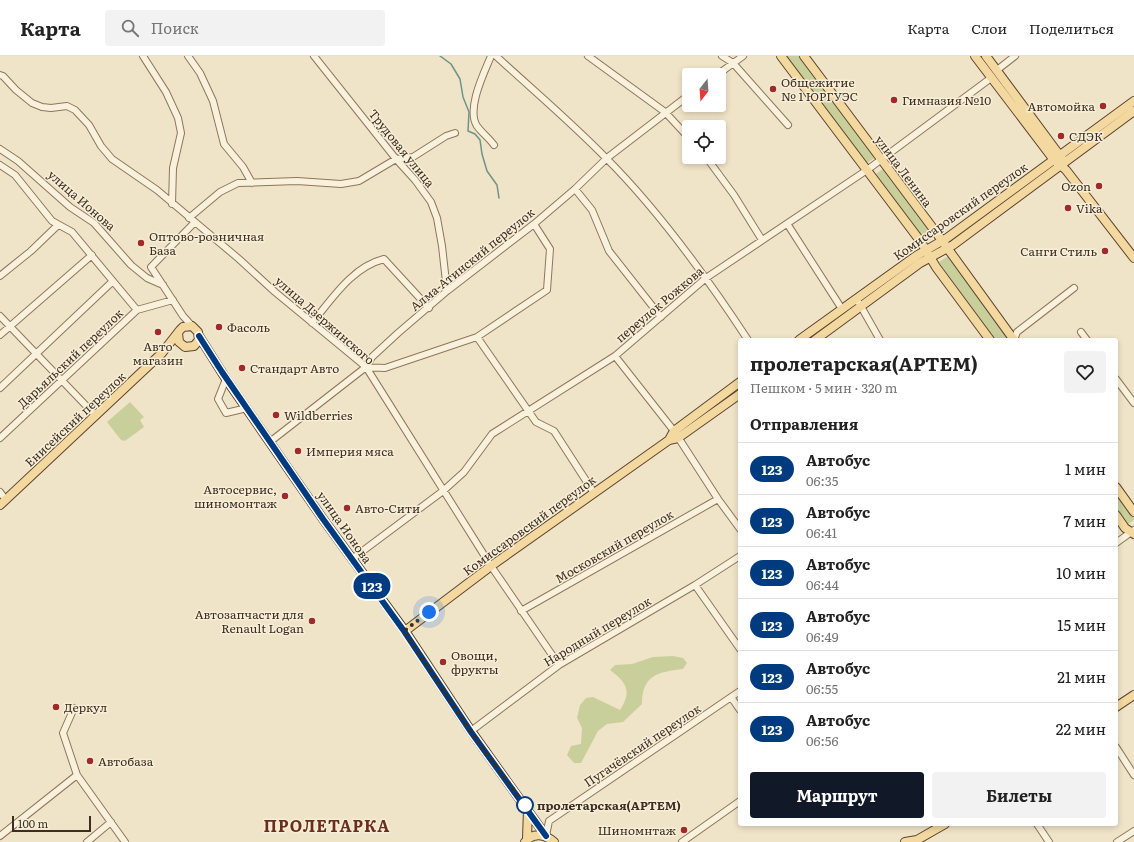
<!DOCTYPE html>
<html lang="ru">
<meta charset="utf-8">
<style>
:root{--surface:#fff;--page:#f2f2f2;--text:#222;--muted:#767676;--line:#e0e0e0;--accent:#111827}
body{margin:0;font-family:Literata,serif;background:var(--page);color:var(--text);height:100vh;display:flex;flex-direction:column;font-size:15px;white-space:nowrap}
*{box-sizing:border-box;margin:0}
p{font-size:13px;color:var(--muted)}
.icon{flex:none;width:22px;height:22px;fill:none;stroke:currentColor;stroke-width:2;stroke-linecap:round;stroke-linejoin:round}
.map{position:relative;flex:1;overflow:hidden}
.side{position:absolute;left:738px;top:282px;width:380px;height:488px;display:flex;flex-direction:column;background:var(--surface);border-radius:4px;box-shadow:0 2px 6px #0003}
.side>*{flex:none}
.badge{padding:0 8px;border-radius:13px;font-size:14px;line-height:26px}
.needle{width:26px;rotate:197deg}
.tools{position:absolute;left:682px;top:12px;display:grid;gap:8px}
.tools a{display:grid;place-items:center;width:44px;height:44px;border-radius:4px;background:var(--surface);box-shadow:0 2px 6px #0003;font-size:20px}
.scale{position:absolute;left:12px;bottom:10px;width:79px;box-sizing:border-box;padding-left:4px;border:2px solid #3d2e20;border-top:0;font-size:11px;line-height:14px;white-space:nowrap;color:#3d2e20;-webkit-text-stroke:3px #f7eed8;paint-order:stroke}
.you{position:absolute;width:20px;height:20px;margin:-10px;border:3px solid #fff;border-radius:50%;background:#1a73e8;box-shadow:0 0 0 6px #1a73e833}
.map>.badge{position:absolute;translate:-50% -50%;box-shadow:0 0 0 2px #fff}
h2{padding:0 12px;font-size:15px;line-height:36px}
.round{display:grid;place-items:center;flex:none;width:42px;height:42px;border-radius:4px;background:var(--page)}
.headline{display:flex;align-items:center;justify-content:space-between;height:68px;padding:0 12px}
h1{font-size:19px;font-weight:700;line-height:30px}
.cta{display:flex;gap:8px;margin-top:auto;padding:8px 12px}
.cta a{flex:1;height:46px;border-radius:4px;background:var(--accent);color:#fff;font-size:16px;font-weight:700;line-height:46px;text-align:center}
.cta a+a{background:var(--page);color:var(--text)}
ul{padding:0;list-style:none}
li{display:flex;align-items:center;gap:12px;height:52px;padding:0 12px;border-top:1px solid var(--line)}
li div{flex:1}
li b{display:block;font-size:15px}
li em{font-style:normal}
li .badge{min-width:44px;font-weight:700;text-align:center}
header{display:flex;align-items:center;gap:24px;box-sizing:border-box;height:56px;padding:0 20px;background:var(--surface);border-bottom:1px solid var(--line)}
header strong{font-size:19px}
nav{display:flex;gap:22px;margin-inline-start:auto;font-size:14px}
.search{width:280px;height:36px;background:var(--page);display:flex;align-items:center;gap:10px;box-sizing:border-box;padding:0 14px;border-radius:4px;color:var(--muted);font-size:15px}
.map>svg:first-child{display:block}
.green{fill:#c9cf9b}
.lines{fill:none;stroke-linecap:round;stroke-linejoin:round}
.stream{stroke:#6f938a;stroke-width:1.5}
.minor-casing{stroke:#8d765c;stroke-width:8}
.major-casing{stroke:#5b4430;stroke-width:10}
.minor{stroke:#faf1dc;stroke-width:6}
.major{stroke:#f3d9a0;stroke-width:8}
.line-casing{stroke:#fff;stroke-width:9}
.line{stroke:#003b80;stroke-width:6}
.walk{stroke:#3d2e20;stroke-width:4;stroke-dasharray:0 7.2}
.poi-dot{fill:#9e2a2b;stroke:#f7eed8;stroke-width:1.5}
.stop-dot{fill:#fff;stroke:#003b80;stroke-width:2}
.labels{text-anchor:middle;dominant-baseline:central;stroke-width:3;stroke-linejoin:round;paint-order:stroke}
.poi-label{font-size:12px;fill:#3d2e20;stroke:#f7eed8;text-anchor:start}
.street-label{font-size:12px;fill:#3d2e20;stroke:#f7eed8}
.stop-label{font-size:12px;font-weight:bold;fill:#3d2e20;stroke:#f7eed8;text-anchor:start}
.district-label{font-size:16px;font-weight:bold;letter-spacing:1px;fill:#6b2e1e;stroke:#f7eed8}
</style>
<header>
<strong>Карта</strong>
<div class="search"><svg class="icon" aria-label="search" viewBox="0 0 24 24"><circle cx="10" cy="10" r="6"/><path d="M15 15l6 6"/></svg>Поиск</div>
<nav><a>Карта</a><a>Слои</a><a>Поделиться</a></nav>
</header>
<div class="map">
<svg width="1134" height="786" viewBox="0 0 1134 786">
<rect width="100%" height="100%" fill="#f0e4c8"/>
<path class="green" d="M786,0H800L876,101L867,107Z
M1049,111L1051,113L953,185L951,183Z
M884,112L935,180L926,187L876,118Z
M948,200L1008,284H995L939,206Z
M740,330V335L686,373L684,370Z
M130,346L144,361L140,364L144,371L125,385L121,384L107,366Z
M1116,436L1134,462V464L1127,469L1116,453Z
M673,600L683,602L687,607L683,613C658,616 642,619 642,648L623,666L607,668L598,675L581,707H574L567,699L571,690L581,688L582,672L577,662L580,649L586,642L593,641L620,654C632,635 627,627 610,614L615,609L632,608L653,601Z"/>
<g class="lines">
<path class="stream" d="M440,0L451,8L460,23L463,41L469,56L468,75L475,78L480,84L482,98L487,115L497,129L499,142"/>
<defs>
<path id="minor" d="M143,0L166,36L178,62L181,77L173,112L172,148
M188,0L200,17L213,45L224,88L243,111L252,127
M314,0L396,103L415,124L431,146L437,162L442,190L447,235
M491,0C484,17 466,53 477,70C482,77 489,82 494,89
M496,0C533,34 571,66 606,102C660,156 706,220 748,284
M588,0L665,56L689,82
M722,0L733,7L788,69
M997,14L1015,0
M0,19L3,20L16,34L32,47L42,51L51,52L67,50L75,54L89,69L101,90L112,103L157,134L239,203L275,236L366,311L491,510L559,609
M717,19L743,0
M0,93L18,105L70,151L94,167L131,209L147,222L163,229
M706,101L734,139L762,184
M0,109L15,119L52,165L72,176L137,254L173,244
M575,133L592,154L609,195L661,261
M189,162L220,136L238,127L297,125L341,128L359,125L396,103L413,101L446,80L455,77
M788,169L842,253
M0,220L31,195L58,169
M859,247L880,284
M0,260L96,360
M312,267C332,243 352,211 384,203L429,252
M192,270L183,260L151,211L194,167
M1081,276L1087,284
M0,279L92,199
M477,281L536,366L554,375L594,437
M1014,284L1017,276L1074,232
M615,300L674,375L718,443L740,473
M366,311L385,312L477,281L547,234L550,193L534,168
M226,323L218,343L226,357L247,352
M1116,323L1134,347
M0,332L113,225
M0,382L137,254
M271,385L366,311L372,301L398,277L447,235L534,168L575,133L607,102L689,39
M0,436L6,444
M1116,487L1134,474
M352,503L443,435L464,416L492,378L615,300L706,222L867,114L991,22
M695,529L740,593
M521,555L718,443
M731,641L740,654
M74,652L63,677L77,719L125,786
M471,675L559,609L695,529L740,500
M1116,691L1134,719
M1037,768L1049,786
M0,780L77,719
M546,780L549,765L740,635
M87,786L111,766
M682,786L740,745
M1117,786L1134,775"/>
<path id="major" d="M781,0L921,186L936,211L990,284
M804,0L935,175L1014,284
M975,0L1054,104L1066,114L1134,202
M986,0L1063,104
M199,280L226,323L323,463L405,575L471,675L546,780
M799,284L916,200L947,182L1134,45
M815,284L920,207L953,189L1134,55
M669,384L674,375L740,326
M1116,431L1134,456
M0,449L162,297L180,274L183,271L192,270L198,276L199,284L194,290L185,291L179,286L178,277
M1116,459L1125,472L1134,478
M405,575L491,510L669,384L678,382L740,338
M1116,651L1134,639
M527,783L528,753
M525,786C533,776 545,778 554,786
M905,786L917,784L945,768"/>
</defs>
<use href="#minor" class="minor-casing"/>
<use href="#major" class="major-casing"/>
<use href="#minor" class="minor"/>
<use href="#major" class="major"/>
</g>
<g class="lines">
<defs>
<path id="line" d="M199,280L222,316L323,463L404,575L471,676L546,780"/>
</defs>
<use href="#line" class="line-casing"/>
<use href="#line" class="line"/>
<path class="walk" d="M429,556L404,575L471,676L528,753L525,749"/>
</g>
<g class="poi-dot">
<circle cx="773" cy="33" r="4"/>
<circle cx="894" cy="44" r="4"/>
<circle cx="1103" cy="50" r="4"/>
<circle cx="1061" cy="80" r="4"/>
<circle cx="1099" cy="130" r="4"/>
<circle cx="1068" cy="152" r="4"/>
<circle cx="141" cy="187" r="4"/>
<circle cx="1105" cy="195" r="4"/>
<circle cx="219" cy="271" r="4"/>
<circle cx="158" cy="276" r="4"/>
<circle cx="242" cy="312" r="4"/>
<circle cx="276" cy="359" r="4"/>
<circle cx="298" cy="395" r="4"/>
<circle cx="285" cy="440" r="4"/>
<circle cx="347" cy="452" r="4"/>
<circle cx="312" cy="565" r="4"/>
<circle cx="443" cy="606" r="4"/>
<circle cx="56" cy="651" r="4"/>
<circle cx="90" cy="705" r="4"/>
<circle cx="684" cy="774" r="4"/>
</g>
<circle class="stop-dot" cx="525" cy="749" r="8"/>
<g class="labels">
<g class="poi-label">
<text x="781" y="26">Общежитие<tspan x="781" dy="14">№ 1 ЮРГУЭС</tspan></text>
<text x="902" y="44">Гимназия №10</text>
<text x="1095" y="50" text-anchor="end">Автомойка</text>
<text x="1069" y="80">СДЭК</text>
<text x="1091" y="130" text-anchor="end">Ozon</text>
<text x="1076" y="152">Vika</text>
<text x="149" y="180">Оптово-розничная<tspan x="149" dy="14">База</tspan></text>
<text x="1097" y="195" text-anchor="end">Санги Стиль</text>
<text x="227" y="271">Фасоль</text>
<text x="158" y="290" text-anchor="middle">Авто<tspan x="158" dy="14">магазин</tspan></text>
<text x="250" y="312">Стандарт Авто</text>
<text x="284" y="359">Wildberries</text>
<text x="306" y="395">Империя мяса</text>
<text x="277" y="433" text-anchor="end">Автосервис,<tspan x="277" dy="14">шиномонтаж</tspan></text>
<text x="355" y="452">Авто-Сити</text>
<text x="304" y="558" text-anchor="end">Автозапчасти для<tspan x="304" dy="14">Renault Logan</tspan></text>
<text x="451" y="599">Овощи,<tspan x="451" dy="14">фрукты</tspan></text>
<text x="64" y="651">Деркул</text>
<text x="98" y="705">Автобаза</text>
<text x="676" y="774" text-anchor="end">Шиномнтаж</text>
</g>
<g class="street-label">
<text transform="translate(402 92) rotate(51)">Трудовая улица</text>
<text transform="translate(904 115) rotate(53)">улица Ленина</text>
<text transform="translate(82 144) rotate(41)">улица Ионова</text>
<text transform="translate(960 155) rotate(-35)">Комиссаровский переулок</text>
<text transform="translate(472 203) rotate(-39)">Алма-Атинский переулок</text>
<text transform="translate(659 248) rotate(-40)">переулок Рожкова</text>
<text transform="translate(325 264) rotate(41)">улица Дзержинского</text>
<text transform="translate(70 302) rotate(-43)">Дарьяльский переулок</text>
<text transform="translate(75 363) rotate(-43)">Енисейский переулок</text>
<text transform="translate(529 469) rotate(-36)">Комиссаровский переулок</text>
<text transform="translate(345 471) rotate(55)">улица Ионова</text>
<text transform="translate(614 490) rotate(-30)">Московский переулок</text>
<text transform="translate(597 575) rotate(-31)">Народный переулок</text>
<text transform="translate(642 689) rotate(-34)">Пугачёвский переулок</text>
</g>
<g class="stop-label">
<text x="537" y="749">пролетарская(АРТЕМ)</text>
</g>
<g class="district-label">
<text x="327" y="769">ПРОЛЕТАРКА</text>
</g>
</g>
</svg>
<div class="tools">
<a><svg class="needle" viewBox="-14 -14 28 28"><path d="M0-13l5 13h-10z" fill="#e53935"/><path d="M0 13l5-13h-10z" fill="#767676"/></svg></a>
<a><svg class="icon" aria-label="locate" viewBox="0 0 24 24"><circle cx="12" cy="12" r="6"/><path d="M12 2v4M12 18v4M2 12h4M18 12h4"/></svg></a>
</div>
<div class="scale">100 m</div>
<div class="you" style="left:429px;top:556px"></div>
<b class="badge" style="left:372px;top:530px;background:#003b80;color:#fff">123</b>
<section class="side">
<div class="headline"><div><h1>пролетарская(АРТЕМ)</h1><p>Пешком · 5 мин · 320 m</p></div><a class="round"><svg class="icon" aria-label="heart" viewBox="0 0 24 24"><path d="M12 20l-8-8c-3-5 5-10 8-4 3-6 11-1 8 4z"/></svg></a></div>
<h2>Отправления</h2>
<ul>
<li><span class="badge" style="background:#003b80;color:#fff">123</span><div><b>Автобус</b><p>06:35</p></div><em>1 мин</em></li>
<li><span class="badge" style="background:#003b80;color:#fff">123</span><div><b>Автобус</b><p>06:41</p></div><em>7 мин</em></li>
<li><span class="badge" style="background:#003b80;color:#fff">123</span><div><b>Автобус</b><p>06:44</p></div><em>10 мин</em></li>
<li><span class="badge" style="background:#003b80;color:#fff">123</span><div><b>Автобус</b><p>06:49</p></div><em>15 мин</em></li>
<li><span class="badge" style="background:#003b80;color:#fff">123</span><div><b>Автобус</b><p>06:55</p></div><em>21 мин</em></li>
<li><span class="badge" style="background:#003b80;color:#fff">123</span><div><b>Автобус</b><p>06:56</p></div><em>22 мин</em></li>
</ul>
<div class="cta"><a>Маршрут</a><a>Билеты</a></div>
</section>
</div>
